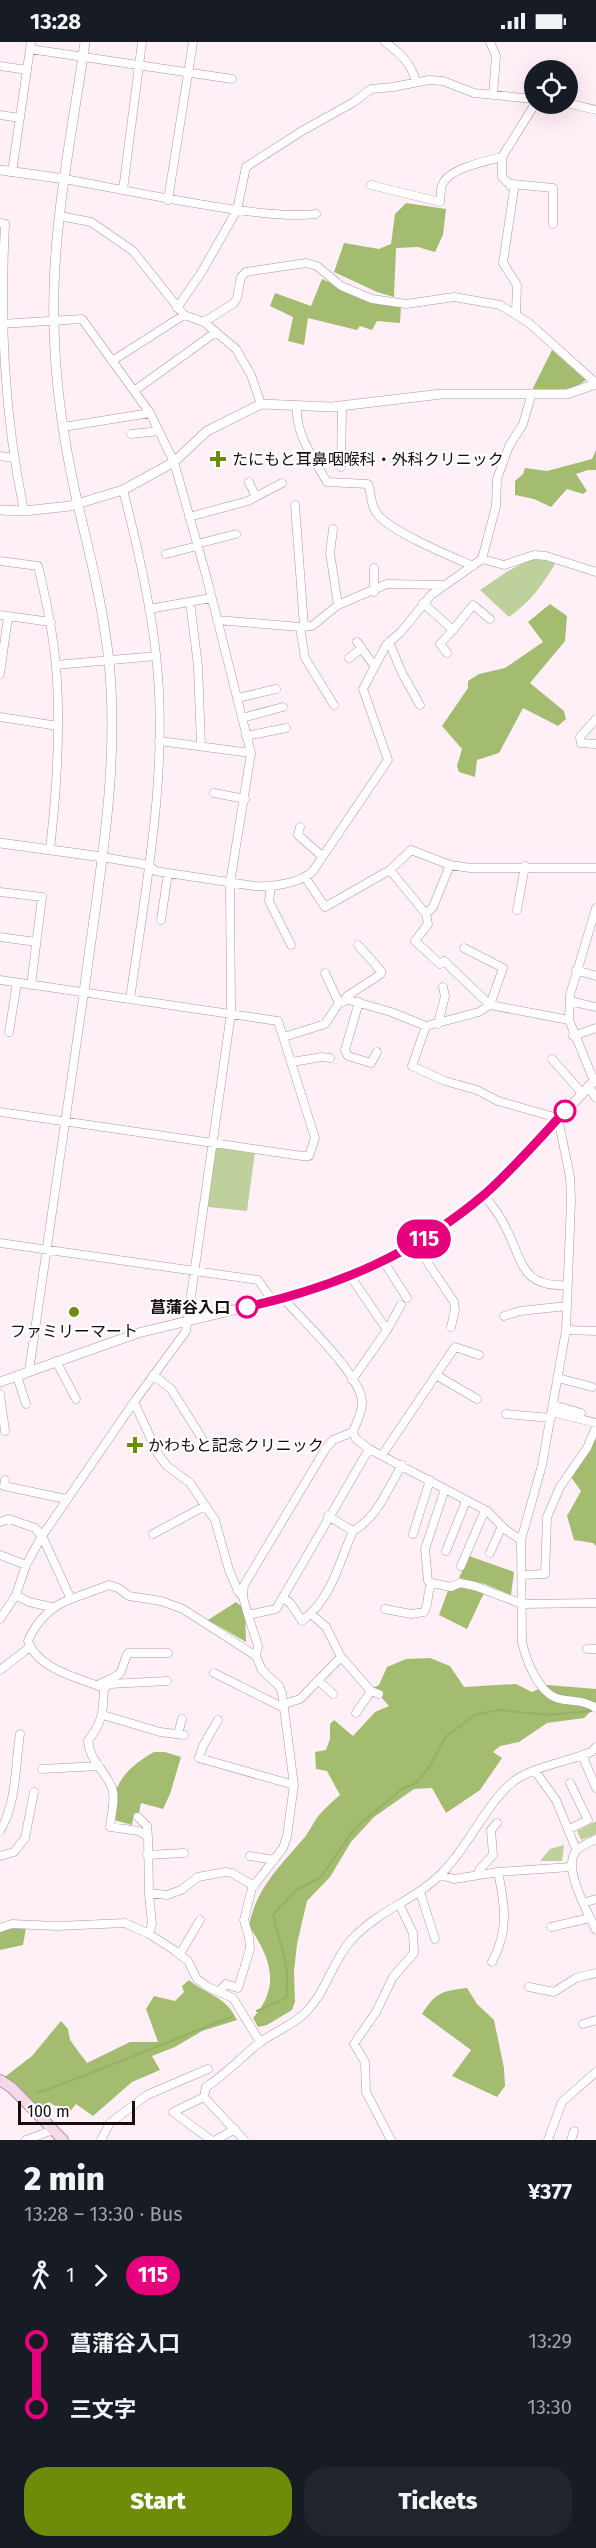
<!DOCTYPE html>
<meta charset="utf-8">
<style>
:root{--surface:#171b24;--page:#20242c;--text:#f1f3f6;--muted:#9ea1a6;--accent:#6e8c09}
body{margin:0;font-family:"Fira Sans","Noto Sans JP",sans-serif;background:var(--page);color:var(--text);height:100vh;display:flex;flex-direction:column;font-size:22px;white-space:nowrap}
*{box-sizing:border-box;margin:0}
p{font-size:20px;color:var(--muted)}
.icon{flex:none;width:33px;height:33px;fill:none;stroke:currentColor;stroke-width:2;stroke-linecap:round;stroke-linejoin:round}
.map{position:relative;height:2098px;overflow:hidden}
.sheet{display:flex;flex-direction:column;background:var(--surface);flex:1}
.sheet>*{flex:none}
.badge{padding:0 12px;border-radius:20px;font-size:21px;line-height:39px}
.controls{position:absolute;left:524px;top:18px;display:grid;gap:12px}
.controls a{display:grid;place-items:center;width:54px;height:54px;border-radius:50%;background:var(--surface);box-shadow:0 6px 24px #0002;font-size:30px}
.scale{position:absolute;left:18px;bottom:15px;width:117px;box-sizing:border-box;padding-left:6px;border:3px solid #190d13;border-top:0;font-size:16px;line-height:21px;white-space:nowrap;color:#190d13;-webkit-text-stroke:4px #fff;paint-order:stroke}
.map>.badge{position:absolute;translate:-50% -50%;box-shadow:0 0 0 3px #fff}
.legs{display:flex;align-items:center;gap:9px;height:66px;padding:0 24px;font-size:20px}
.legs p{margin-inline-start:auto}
.summary{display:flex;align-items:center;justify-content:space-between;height:102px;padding:0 24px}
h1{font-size:33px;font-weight:800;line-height:45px}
.button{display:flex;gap:12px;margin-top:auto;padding:12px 24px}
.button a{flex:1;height:69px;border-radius:24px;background:var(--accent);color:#fff;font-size:24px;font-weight:800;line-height:69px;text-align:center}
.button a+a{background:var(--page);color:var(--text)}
ul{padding:0 24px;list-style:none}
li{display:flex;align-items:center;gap:21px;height:66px;font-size:22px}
li i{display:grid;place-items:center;width:9px;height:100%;margin:0 8px;background:currentColor}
li i::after{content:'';width:15px;height:15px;margin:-8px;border:4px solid;border-radius:50%;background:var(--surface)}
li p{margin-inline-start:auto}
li:first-child i{background:linear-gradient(#0000 50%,currentColor 0)}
li:last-child i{background:linear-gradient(currentColor 50%,#0000 0)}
.status{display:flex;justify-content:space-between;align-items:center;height:42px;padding:0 30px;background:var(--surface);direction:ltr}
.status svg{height:16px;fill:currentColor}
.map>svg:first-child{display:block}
.green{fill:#bed09c}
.forest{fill:#a3bc6f}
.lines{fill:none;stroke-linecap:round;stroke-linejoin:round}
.stream{stroke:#98b064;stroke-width:2}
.minor-casing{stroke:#b593a3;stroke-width:9}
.tertiary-casing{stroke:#b593a3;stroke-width:10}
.secondary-casing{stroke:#b593a3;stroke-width:12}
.minor{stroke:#fff;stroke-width:8}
.tertiary{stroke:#fff;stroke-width:9}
.secondary{stroke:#f6d9e8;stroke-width:10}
.line-1-casing{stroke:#fff;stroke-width:14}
.line-1{stroke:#e6007e;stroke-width:9}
.poi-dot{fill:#6e8c09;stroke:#fff;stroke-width:2}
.stop-1-dot{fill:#fff;stroke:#e6007e;stroke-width:3}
.labels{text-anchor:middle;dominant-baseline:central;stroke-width:4.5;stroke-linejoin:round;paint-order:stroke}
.poi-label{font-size:16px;fill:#190d13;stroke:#fff;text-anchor:start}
.stop-label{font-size:16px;font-weight:bold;fill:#190d13;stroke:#fff;text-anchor:end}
</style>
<div class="status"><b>13:28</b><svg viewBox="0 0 49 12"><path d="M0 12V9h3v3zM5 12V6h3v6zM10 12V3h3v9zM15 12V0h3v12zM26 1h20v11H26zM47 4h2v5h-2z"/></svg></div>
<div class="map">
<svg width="596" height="2098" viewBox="0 0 596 2098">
<rect width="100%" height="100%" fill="#fff0f7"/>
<path class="green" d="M533,516L556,520C543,543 531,559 509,575L480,548L508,529Z
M216,1105L255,1110L247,1169L208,1165Z
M596,1779V1792L581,1798L577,1789Z
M564,1803L562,1819H540L550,1807Z"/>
<path class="forest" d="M406,161L446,167L443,193L435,210L418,205L396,206L394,255L377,250L334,230L344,201L379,207L391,202L395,172Z
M322,237L372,259L401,264L400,281L377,279L372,288L360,284L357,288L308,276L304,303L288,299L293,275L270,264L275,251L311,264Z
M552,308L586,338C570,351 551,348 532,348Z
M596,408V428H588L576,432L587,449L583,452L567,447L551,465L534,457L515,453V439L523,432L525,426L547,429L592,417Z
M550,562L567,574L565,599L530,641L564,669L566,677L558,684L523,666L499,711L477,718L475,735L459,730L457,724L462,707L442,684L468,646V639L479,632L505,626L543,600L528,580Z
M596,1397V1504L593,1501L574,1498L567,1474L581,1449L571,1435Z
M469,1514L514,1530L511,1553L485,1542L459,1536Z
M450,1543L484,1551L467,1587L439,1573Z
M236,1560L245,1567L246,1600L208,1578Z
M430,1616L450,1624L464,1645L516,1642L532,1650L548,1643L596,1647V1664L584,1676L547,1681L519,1700L500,1704L493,1710L502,1716L480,1748L446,1771L432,1746L414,1747L374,1775L351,1800L330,1835L307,1859L297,1902L294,1930L295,1960L292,1968L267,1983L258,1985L253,1976C281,1944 271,1917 249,1884C256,1846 281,1823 305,1795C310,1788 314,1779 320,1772C326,1765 333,1759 340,1753L327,1729L316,1727L315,1710L326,1708L330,1697V1682L334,1678L353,1694L375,1670L389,1664L373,1646L379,1643L387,1625L406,1617Z
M154,1710H165L181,1715L170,1752L163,1767L141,1761L139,1771H134L132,1783L114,1778C109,1744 126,1726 154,1710Z
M5,1886H26L23,1903L0,1908V1888Z
M189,1938C209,1955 224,1952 237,1978L202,1989L175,2005L152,2014L160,2028L132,2040L93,2074L76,2062L68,2072L49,2060L40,2072L2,2037L32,2014L61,1979L68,1987L70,1998L87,2021L130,2000H158L146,1967L154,1954L175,1959L184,1950L182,1944Z
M467,1946L477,1962L494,1978L504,2026L505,2044L497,2055L452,2034L471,2008L422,1972C436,1950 442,1949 467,1946Z"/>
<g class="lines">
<path class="stream" d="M257,1969L286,1956C291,1926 280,1901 273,1873L296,1848L321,1835L354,1787L402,1747L416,1741L430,1724L445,1695L475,1673L499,1668L548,1673L591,1669
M37,2051C103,2028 166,2000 231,1975"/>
<defs>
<path id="minor" d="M385,0C401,12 410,20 416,39
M490,0L496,14L493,53
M30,7L232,37
M0,24L27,28
M567,61L596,68
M0,73L20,76
M12,130L31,0
M65,137C118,147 171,158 224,166C254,170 285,175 316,172
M512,142L553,146V182
M371,143L440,160C441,154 440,146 443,141C451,126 486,119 502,115
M123,148L142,0
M168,158L193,0
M60,174L91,180L133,209L184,273L204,280L236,307L251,333L261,362
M0,181L5,182C0,281 4,372 24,469
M177,266L201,231L237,168L246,125L302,89L354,60L371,47L393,45L429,38L443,39L474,51L534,57
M516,271L517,243L503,221L514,147L502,135V115L535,62
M204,280L234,261L237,256L241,235L246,230L306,221L317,224L341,244L372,257L406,262L454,255L500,263L529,281L596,341
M0,282L82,277L150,371L174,420L206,533L251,711L230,841L231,971L186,1289L134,1360L42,1494L26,1523L16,1553L0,1577
M112,319L184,273
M134,349L216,290
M297,365C295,392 314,417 327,440L368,442C372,452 370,464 378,473C394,491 450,514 473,524
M63,385L150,371
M131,392L159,389
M0,414L13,416
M341,425L342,364
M249,440L256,455
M123,448C137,502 150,557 156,613C169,727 146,844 130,957
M295,463L304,584
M189,475L248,459L282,441
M333,487L330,511L338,563
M197,502L236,492
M166,512L197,504
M482,517L504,523L534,513L546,514L596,530
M0,519L38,524C46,557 53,590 56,624C61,685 57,746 50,807
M374,550V526
M190,560L198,624L201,704
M423,561L453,588L440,602L447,611
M149,567L211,556
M0,573L51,580
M217,578L300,585L305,616L334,663
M300,585L312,584L338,563L387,542L442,543
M453,588L473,563L490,577
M357,600L375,625
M389,600L402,631L420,663
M349,616L362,606
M56,623L156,614
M0,632L8,575
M238,656L276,647
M0,675L58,684
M242,676L283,665
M596,677L580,695L581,701L596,702
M246,694L286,686
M159,699L251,711
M214,751L245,757
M300,785L298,793L322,814
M102,815L149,823L155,829L254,844C272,845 299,842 313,829L388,718L363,647L386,603L401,590L431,553L482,517L496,464L497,437L509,404L523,382L531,354
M450,823L433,865L426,872L428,882L415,899L440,922L444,919L490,963L503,926L464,906
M390,828L426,872
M305,835L325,865L390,828L411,808L450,823L470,826H596
M271,844L269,859L291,903
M0,850L42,855L31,943
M517,868L525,824
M161,878L168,831
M0,895L36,900
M576,928L596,934
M325,931L339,961
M0,938L278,979L315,1096L309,1114H302L0,1070
M570,959L596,965
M343,960L347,954L381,932V929L358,903
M359,960L345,1008L348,1014L371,1021L377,1010
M438,982L445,954L443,945
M426,984L412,1024L445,1039L477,1048L498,1059L558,1076L570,1135L571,1159L566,1288L542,1423L521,1498L522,1600C526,1618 539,1653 560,1657C574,1660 583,1658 596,1666
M9,990L17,941
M573,994L596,986
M284,995L325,982L339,961L349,958L391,970L426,984L479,970L490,963L569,978
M552,1017L582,1051
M292,1020L322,1015L330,1016
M594,1039L569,978L570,953L596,866
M588,1044L596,1056
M484,1152C491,1163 500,1173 505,1184C523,1218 520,1246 567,1243
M0,1201L258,1238L273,1259
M416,1203L454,1260L455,1268L451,1285
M384,1220L407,1256
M351,1235L387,1288L352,1338
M283,1256C303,1279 359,1331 362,1359C363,1369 356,1381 353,1390L356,1397L369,1407L487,1469L506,1488L521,1498
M504,1274L520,1269L567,1264
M387,1288L401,1263
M566,1288L596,1289
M56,1319L76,1357
M29,1329L84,950
M153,1333L171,1347L203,1398
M436,1333L477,1357
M17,1334L26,1362
M558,1336L592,1345
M0,1352L5,1389
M134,1360L158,1412L167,1424L190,1441L215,1478L229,1528L238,1549L243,1555
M554,1363L581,1371
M552,1370L596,1381
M506,1372L551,1376
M382,1413L455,1305L479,1313
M5,1438L4,1444L66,1457
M328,1474L353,1489C378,1475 388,1446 402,1423
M0,1480L9,1477L35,1486L42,1494L71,1557C51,1564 36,1580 28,1599C38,1628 80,1636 104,1646
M153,1492L205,1464
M413,1492L430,1438
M446,1509L466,1459
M490,1511L502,1484
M0,1513L26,1523
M461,1524L485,1468
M522,1533L545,1532L547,1475L560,1445L587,1406L596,1385
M432,1541L428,1539L425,1507L445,1447
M16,1553L29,1560L52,1565
M283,1555L291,1562L302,1579C332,1556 338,1523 353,1489
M71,1557L109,1543L118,1546L129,1554L161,1559L183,1567L256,1614
M385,1567L411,1572L424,1570C430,1561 426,1550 432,1541L451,1545L460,1541L475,1544L522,1562L596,1561
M311,1572L326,1585L341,1615L371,1649L379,1652
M248,1573L243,1555L244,1543L326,1406L333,1398L353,1390
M587,1607H596
M0,1628L30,1605
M214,1631L284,1666
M319,1639L333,1652
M98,1643C104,1639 117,1635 120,1631C124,1625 124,1617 128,1611H168
M104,1646C103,1671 103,1679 88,1699C90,1720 105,1728 112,1746C116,1756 111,1774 110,1785L139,1789L148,1795L149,1852L152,1882L149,1892
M104,1646L110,1642L167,1639
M284,1662L300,1657L341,1615
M356,1671L371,1649
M103,1673L160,1690L184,1693
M218,1678L203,1704L199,1716L294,1743
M178,1692L182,1677
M582,1713L596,1746
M42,1727L99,1724
M535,1729L556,1758L576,1807
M138,1775L147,1784L148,1795
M569,1787L588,1778L570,1741
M0,1789C17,1760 15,1724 20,1692
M596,1797C590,1800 580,1804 576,1809C562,1825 588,1871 596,1888
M147,1813L184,1811
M0,1814L14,1810L25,1796L34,1750
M250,1814L274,1818
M440,1833L454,1837L498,1830L571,1825
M479,1833V1828L493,1813L491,1788L497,1781
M420,1850L435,1897
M149,1851L167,1853L181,1848L198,1835L225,1830L232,1831L254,1844
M583,1861L596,1857
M551,1885L590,1876
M0,1886L12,1882L57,1884L125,1881L149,1892L174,1908L188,1919L197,1937L208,1945L233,1956L260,2000
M180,1912L200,1878
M492,1920C509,1889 505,1863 498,1830
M529,1945L554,1950L576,1936L596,1931
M219,1949L226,1942L238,1946L250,1907L249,1895L244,1878L252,1846L283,1806L287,1794L294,1743L282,1651L279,1644L262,1628L256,1614L258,1604L248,1573L276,1567L369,1407
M583,1982L596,1978
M204,2055L173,2070L211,2098
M26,2098L53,2088
M101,2098L110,2081L147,2053L208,2027
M216,2098L235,2087
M244,2098L204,2055L206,2045C225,2033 240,2016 258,2002C274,1989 293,1984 307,1969C328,1947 334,1914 356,1893C381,1868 416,1857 441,1832C468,1806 486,1761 514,1739C535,1724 567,1720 591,1710L596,1705
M391,2098L366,2050L365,2020L354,2002L376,1970L393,1935L414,1911L413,1891L399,1862
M548,2098L562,2060L596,2030
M571,2098L574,2089"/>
<path id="tertiary" d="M0,128L65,137
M0,468L24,469L70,464L123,448L174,420L207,389L261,362L332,365L441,352H567L596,342
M0,801L102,815
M84,950C98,841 120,730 109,620C103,562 88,506 75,450C63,395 55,339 54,283C51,188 72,93 85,0
M0,1340L138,1291L283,1256L372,1226L416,1203L484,1152L530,1108L596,1037"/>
<path id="secondary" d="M0,2038L12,2046L63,2098"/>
</defs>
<use href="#minor" class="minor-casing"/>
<use href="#tertiary" class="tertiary-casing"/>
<use href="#secondary" class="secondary-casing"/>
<use href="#minor" class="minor"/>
<use href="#tertiary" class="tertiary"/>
<use href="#secondary" class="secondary"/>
</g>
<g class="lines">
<defs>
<path id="line-1" d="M247,1265C336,1245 415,1212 485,1152C514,1126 539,1097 565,1069"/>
</defs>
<use href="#line-1" class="line-1-casing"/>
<use href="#line-1" class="line-1"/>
</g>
<g class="poi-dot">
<path d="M215 408h6v6h6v6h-6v6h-6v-6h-6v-6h6z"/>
<circle cx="74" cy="1270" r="6"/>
<path d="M132 1394h6v6h6v6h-6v6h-6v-6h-6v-6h6z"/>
</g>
<g class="stop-1-dot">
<circle cx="565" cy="1069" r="10"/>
<circle cx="247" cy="1265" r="10"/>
</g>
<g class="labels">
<g class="poi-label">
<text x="232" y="417">たにもと耳鼻咽喉科・外科クリニック</text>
<text x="74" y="1289" text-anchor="middle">ファミリーマート</text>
<text x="148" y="1403">かわもと記念クリニック</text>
</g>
<g class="stop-label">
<text x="230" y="1265">菖蒲谷入口</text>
</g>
</g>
</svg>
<div class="controls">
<a><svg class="icon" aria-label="locate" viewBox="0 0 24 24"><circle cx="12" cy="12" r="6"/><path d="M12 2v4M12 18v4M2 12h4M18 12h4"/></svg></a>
</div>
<div class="scale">100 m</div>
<b class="badge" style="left:424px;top:1197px;background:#e6007e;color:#fff">115</b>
</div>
<section class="sheet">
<div class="summary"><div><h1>2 min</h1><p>13:28 – 13:30 · Bus</p></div><b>¥377</b></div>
<div class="legs"><svg class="icon" aria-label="walk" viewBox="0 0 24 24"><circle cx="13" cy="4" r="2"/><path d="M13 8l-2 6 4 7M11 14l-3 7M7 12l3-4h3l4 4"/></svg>1<svg class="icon" aria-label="forward" viewBox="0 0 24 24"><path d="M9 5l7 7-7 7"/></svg><b class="badge" style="background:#e6007e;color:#fff">115</b></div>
<ul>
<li><i style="color:#e6007e"></i><b>菖蒲谷入口</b><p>13:29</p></li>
<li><i style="color:#e6007e"></i><b>三文字</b><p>13:30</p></li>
</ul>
<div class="button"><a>Start</a><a>Tickets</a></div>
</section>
